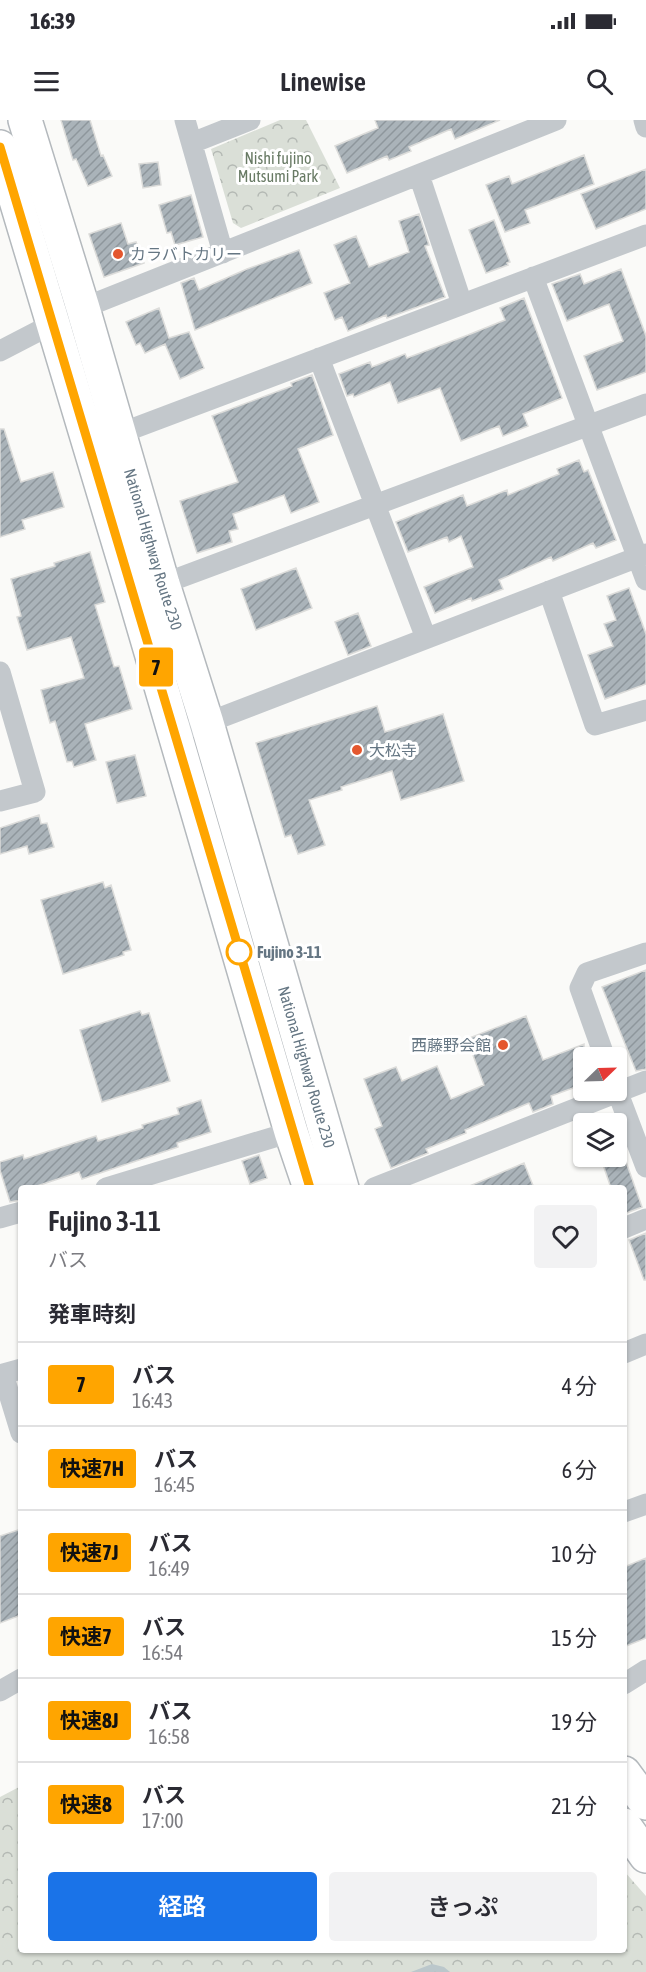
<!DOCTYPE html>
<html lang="ja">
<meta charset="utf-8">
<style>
:root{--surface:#fff;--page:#f2f2f3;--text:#2b2b33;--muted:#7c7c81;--line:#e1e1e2;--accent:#1a73e8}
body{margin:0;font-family:"Asap Condensed","Noto Sans JP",sans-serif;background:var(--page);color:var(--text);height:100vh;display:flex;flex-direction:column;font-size:22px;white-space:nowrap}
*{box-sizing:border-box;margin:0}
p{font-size:20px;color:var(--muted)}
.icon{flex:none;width:33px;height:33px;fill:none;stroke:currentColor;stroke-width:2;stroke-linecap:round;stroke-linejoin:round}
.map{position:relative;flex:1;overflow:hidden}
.drawer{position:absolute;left:18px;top:1065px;width:609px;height:768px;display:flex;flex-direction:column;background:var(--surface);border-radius:6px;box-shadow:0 2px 4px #0004}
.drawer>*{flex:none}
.badge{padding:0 12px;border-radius:4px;font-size:21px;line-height:39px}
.needle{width:39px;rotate:67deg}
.tools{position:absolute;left:573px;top:927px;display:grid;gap:12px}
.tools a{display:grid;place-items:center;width:54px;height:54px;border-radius:6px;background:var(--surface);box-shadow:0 2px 4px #0004;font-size:30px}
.map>.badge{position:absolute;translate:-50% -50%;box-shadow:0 0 0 3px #fff}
h2{padding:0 30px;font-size:22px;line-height:54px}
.round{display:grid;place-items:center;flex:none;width:63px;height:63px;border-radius:6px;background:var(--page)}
.overview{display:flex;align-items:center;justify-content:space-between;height:102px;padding:0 30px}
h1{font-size:28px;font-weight:600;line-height:45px}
.primary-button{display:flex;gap:12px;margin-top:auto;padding:12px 30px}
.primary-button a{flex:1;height:69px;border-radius:6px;background:var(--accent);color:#fff;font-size:24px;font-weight:600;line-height:69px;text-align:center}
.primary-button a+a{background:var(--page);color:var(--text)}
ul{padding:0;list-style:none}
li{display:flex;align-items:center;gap:18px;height:84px;padding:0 30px;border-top:2px solid var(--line)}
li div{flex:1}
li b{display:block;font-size:22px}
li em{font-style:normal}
li .badge{min-width:66px;font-weight:700;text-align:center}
.status{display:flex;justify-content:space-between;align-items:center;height:42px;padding:0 30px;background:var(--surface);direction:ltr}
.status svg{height:16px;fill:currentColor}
header{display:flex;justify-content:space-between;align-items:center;height:78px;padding:0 30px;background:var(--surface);font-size:27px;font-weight:600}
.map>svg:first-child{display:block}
.forest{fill:url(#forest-crowns)}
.water{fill:url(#water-ripples)}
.building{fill:url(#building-hatch);stroke:#dcdcda;stroke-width:1.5}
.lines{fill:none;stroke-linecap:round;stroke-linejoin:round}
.highway-casing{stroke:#b4b9bd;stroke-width:36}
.street{stroke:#c3c8cc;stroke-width:21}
.highway{stroke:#fff;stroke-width:33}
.line-casing{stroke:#fff;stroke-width:14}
.line{stroke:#ffa500;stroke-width:9}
.poi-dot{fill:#e4572e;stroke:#fff;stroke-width:2}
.stop-dot{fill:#fff;stroke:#ffa500;stroke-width:3}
.labels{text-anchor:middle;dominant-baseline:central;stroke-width:6;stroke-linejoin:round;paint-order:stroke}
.park-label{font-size:16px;fill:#687a64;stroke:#fff}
.poi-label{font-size:16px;fill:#657683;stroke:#fff;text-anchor:start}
.street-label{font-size:16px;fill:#657683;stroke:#fff}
.stop-label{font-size:16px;font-weight:bold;fill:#657683;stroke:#fff;text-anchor:start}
</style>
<div class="status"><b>16:39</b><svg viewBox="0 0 49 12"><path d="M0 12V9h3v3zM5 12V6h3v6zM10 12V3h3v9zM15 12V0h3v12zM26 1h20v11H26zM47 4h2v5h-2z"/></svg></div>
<header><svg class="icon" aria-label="menu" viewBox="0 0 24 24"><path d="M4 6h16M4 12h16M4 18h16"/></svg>Linewise<svg class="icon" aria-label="search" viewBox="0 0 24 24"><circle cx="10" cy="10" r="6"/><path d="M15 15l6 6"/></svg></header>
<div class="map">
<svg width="646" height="1852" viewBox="0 0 646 1852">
<defs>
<pattern id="forest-crowns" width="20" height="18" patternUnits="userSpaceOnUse" patternTransform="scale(1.5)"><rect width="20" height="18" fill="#dadfd7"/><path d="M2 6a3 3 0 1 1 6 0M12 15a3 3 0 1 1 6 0" fill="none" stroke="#b4b9b4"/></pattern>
<pattern id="water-ripples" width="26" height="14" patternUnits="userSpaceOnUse" patternTransform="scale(1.5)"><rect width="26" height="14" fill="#bbc7cb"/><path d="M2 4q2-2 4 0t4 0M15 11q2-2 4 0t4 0" fill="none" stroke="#9ca6aa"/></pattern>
<pattern id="building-hatch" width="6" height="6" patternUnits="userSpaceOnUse" patternTransform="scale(1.5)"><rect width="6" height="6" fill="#aab3b9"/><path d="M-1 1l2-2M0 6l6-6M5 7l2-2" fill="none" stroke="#8e969c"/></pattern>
</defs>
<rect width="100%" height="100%" fill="#fafaf8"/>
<path class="forest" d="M280,0H306L340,68L241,108L233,103L211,29Z
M21,1666V1830H624V1751L646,1776V1852H0V1677Z"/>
<path class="water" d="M432,1844L444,1847L450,1852H411Z"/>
<path class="building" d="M61,0H90L101,36L103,35L112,56L88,66L76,39L73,40Z
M375,0H500L455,19L451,9L409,27L411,31L389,40L387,36L347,53L335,26L378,8Z
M584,35L594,64L525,90L530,103L505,112L486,65L509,56L512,64Z
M158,42L161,65L143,68L139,44Z
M646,49V89L596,109L581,74Z
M191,75L203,117L175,125L171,112L167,113L159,85Z
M419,94L429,125L425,126L445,177L387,198L386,195L348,211L342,197L335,200L324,173L350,163L334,125L356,116L369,147L409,132L399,101Z
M494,100L510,142L507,143L508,145L486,153L469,110Z
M121,103L128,124L136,122L144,143L104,157L89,114Z
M299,130L312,163L195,210L181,163L194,158L199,170L247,149Z
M621,149L646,216V252L597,270L584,236L623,221L609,184L567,201L552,164L580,154L584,164Z
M524,178L562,278L523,294L528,306L503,316L499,306L461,321L440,268L398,283L390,262L354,277L353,274L347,276L339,254L370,242L372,247L405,234L407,238L468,215L505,200L500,188Z
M159,188L169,218L189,212L204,248L180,259L165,224L145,233L140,223L136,225L126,202Z
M312,255L333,315L298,329L319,382L291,393L284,375L233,394L238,409L229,411L232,422L197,433L180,381L238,362L212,296L292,266L291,263Z
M0,309H4L21,362L53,352L64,387L22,400L25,409L0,417Z
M579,340L584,352L588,350L616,420L596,428L593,423L553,441L551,437L499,460L503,469L472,481L471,478L435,493L424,467L473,447L461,416L449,422L447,417L408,432L396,402L463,375L467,386L507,370L508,375L559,354L557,349Z
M90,432L105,482L95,485L114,547L119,546L132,589L85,604L96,640L74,647L72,641L67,642L55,601L50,603L41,570L84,558L71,517L27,530L17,497L21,496L11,459L55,446L54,443Z
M296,448L312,488L256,510L241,469Z
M629,468L646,514V564L605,579L588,535L613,526L604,504L616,500L607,476Z
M358,493L371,526L348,535L335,502Z
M377,586L385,612L443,594L464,661L401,680L392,651L341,667L342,670L309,680L325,725L298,734L291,715L285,717L256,623Z
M135,635L146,676L117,683L106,642Z
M39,695L41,704L47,703L54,727L29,734L27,726L0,734V708Z
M103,762L105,768L111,765L131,830L123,832L124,835L63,854L41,780Z
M646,850V949L636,951L602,867Z
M140,891L142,895L149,893L170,961L102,982L80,910Z
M526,896L543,940L584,924V964L551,976L553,984L533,992L529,983L465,1010L466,1013L426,1029L428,1033L391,1048L375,1009L382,1006L364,959L396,947L402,961L437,946L451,979L484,965L467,919Z
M201,980L211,1012L177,1023L178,1027L82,1059L79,1052L31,1068H21V1080L10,1082L0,1050V1042L23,1035L24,1039L96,1016L98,1021L143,1008L142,1005L179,994L177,988Z
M259,1035L267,1058L250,1064L242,1041Z
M600,1036H624L642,1087L624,1094V1068H611Z
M524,1043L534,1068H465Z
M646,1113V1160H644L629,1120Z
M21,1409V1495L0,1503V1416Z
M646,1438V1518L624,1527V1447Z"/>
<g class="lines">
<defs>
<g id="highway">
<path id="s1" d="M25,0L83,188L163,464L207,603L342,1068"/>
<path d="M0,27L134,474L291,1012L310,1068"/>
<path d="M624,1653L646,1683"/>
<path d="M624,1705L646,1736"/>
</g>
</defs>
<use href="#highway" class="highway-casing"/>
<path class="street" d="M185,0L223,133
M644,0L646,7
M192,23L250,0
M419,55L462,184
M533,157L646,460
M0,231L83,188L556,0
M319,238L426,518
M108,318L646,115
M152,468L646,284
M549,471L595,605L646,590
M0,552L35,672L0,681
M196,607L646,434
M605,938L580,868L587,853L646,833
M616,968L646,1047
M106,1068L291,1012
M374,1068L646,961
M0,1098L21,1092
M624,1108L646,1099
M624,1233L646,1224
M3,1254L21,1313
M0,1255L21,1249
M624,1392L646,1384
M624,1564L646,1550
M0,1571L21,1559"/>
<use href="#highway" class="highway"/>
</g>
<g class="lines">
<defs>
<path id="line" d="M0,27L310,1068"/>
</defs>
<use href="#line" class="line-casing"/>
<use href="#line" class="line"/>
</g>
<g class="poi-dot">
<circle cx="118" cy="134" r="6"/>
<circle cx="357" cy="630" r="6"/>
<circle cx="503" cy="925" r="6"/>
</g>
<circle class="stop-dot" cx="239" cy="832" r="12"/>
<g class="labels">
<g class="park-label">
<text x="278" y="38">Nishi fujino<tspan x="278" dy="18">Mutsumi Park</tspan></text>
</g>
<g class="poi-label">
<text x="130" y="134">カラバトカリー</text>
<text x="369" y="630">大松寺</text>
<text x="491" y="925" text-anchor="end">西藤野会館</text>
</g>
<g class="street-label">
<text stroke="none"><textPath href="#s1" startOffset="448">National Highway Route 230</textPath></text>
<text stroke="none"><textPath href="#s1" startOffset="988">National Highway Route 230</textPath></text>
</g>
<g class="stop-label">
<text x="257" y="832">Fujino 3-11</text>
</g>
</g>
</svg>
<div class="tools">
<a><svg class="needle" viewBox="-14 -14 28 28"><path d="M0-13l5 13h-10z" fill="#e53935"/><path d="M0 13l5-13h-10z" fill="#7c7c81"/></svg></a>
<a><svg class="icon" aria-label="layers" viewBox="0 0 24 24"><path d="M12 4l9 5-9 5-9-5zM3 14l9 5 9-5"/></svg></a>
</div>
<b class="badge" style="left:156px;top:547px;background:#ffa500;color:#111">7</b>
<section class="drawer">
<div class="overview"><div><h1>Fujino 3-11</h1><p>バス</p></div><a class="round"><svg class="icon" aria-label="heart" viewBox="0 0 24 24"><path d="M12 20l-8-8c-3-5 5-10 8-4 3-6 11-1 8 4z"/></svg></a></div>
<h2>発車時刻</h2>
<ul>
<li><span class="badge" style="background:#ffa500;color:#111">7</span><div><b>バス</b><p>16:43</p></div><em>4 分</em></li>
<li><span class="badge" style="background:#ffa500;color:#111">快速7H</span><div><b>バス</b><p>16:45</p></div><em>6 分</em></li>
<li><span class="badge" style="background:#ffa500;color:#111">快速7J</span><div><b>バス</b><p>16:49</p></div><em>10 分</em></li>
<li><span class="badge" style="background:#ffa500;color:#111">快速7</span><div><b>バス</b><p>16:54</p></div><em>15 分</em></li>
<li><span class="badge" style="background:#ffa500;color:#111">快速8J</span><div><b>バス</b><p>16:58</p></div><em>19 分</em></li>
<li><span class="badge" style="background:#ffa500;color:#111">快速8</span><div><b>バス</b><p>17:00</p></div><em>21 分</em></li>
</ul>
<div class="primary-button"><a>経路</a><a>きっぷ</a></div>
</section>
</div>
